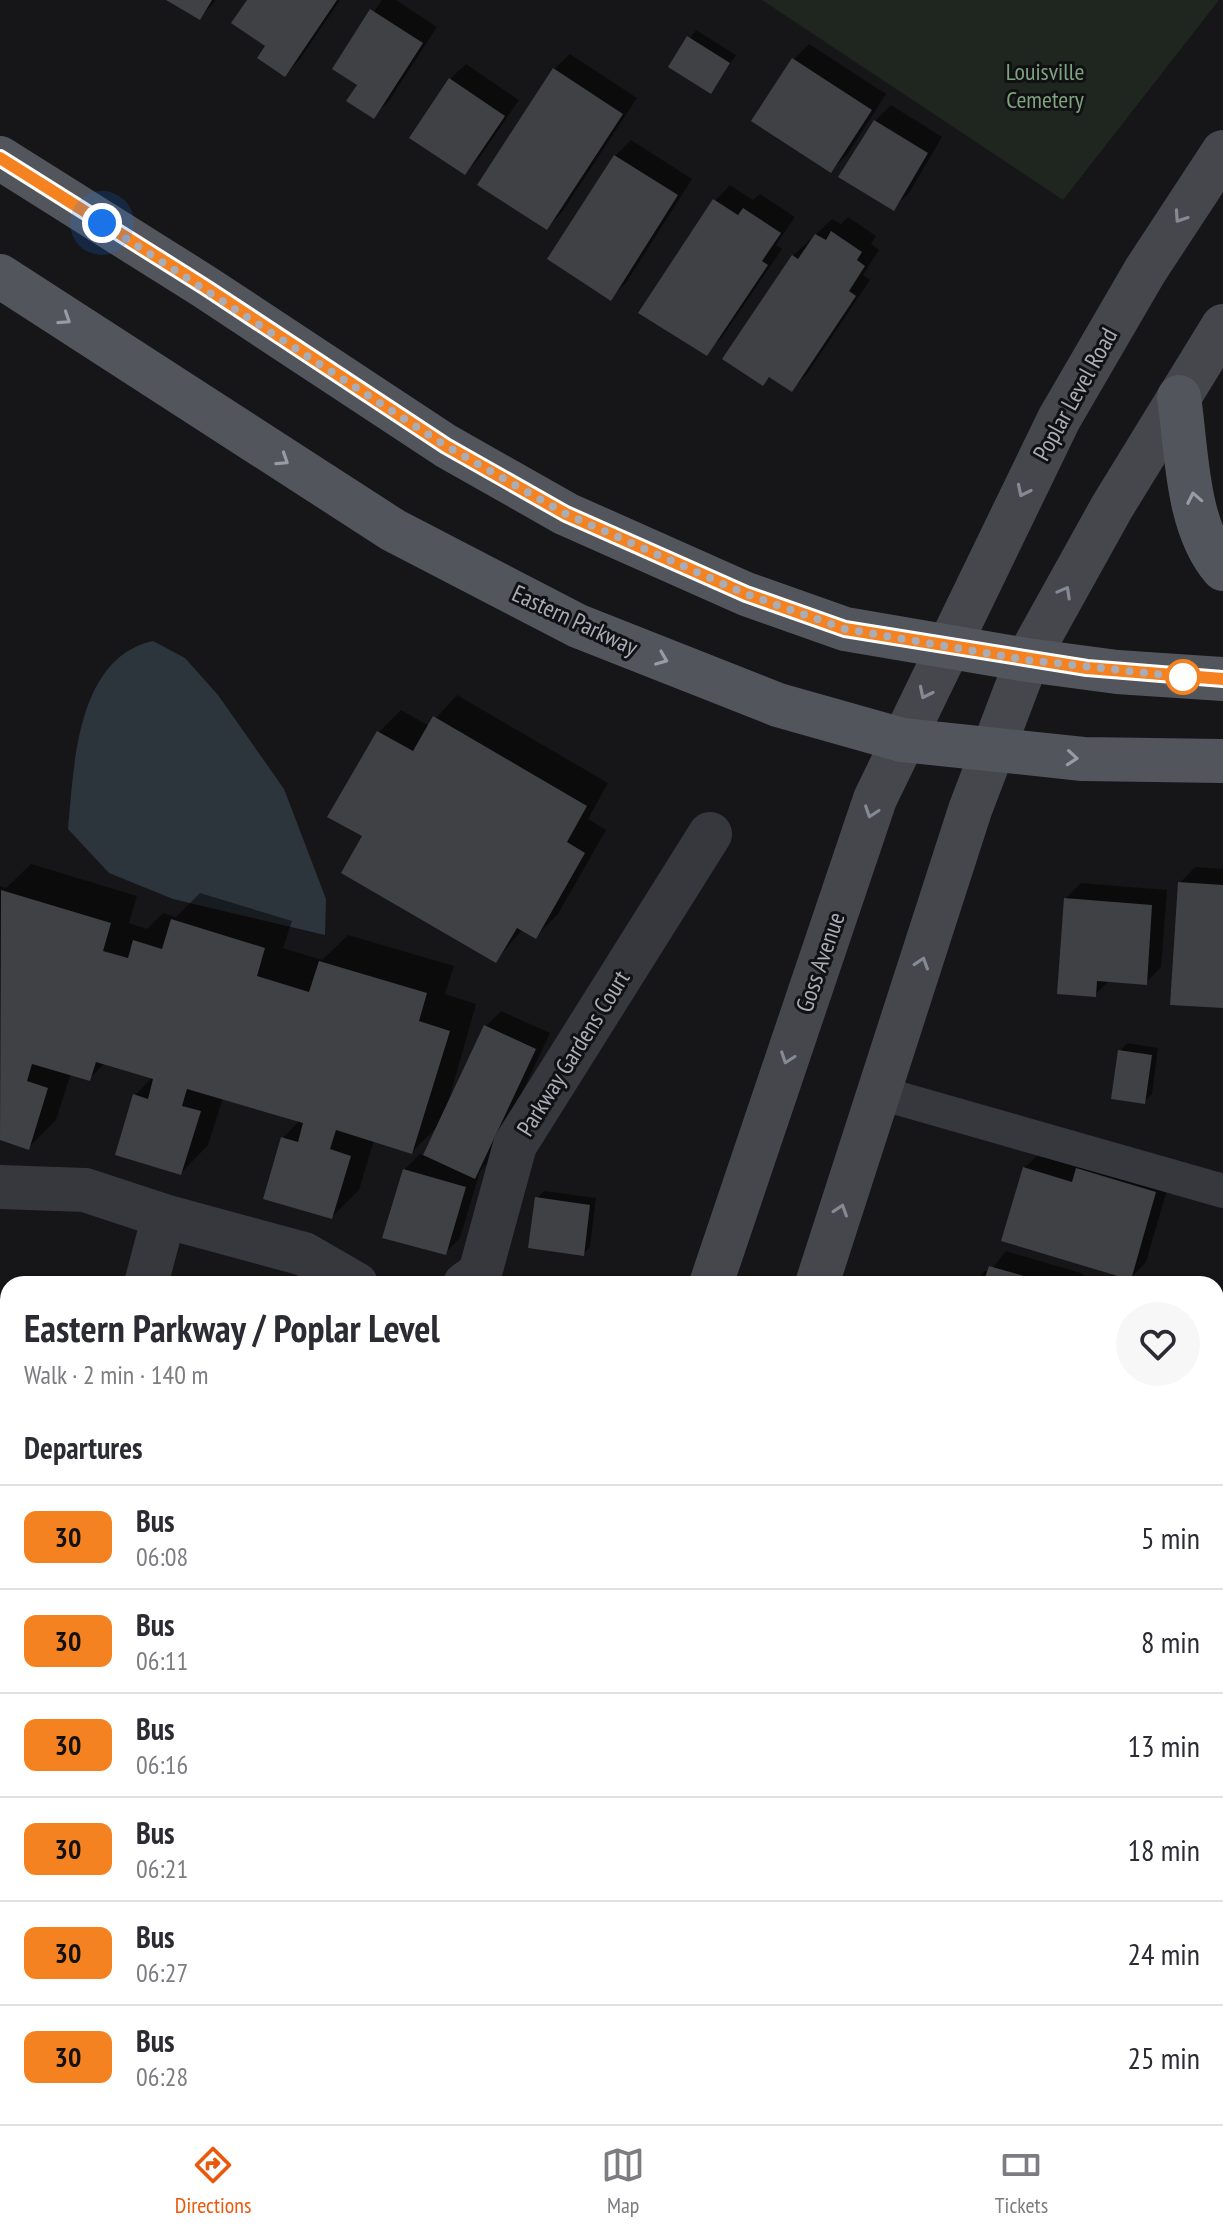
<!DOCTYPE html>
<meta charset="utf-8">
<style>
:root{--surface:#fff;--page:#f7f7f7;--text:#2b2b33;--muted:#7c7c81;--line:#e1e1e2;--accent:#ea580c}
body{margin:0;font-family:"PT Sans Narrow",sans-serif;background:var(--page);color:var(--text);height:100vh;display:flex;flex-direction:column;font-size:30px;white-space:nowrap}
*{box-sizing:border-box;margin:0}
p{font-size:26px;color:var(--muted)}
.icon{flex:none;width:44px;height:44px;fill:none;stroke:currentColor;stroke-width:2;stroke-linecap:round;stroke-linejoin:round}
.map{position:relative;flex:1;overflow:hidden}
.drawer{position:absolute;left:0px;top:1276px;width:1224px;height:848px;display:flex;flex-direction:column;background:var(--surface);border-radius:24px 24px 0 0;box-shadow:0 2px 6px #0004}
.drawer>*{flex:none}
.badge{padding:0 16px;border-radius:12px;font-size:28px;line-height:52px}
.you{position:absolute;width:40px;height:40px;margin:-20px;border:6px solid #fff;border-radius:50%;background:#1a73e8;box-shadow:0 0 0 12px #1a73e833}
.map>.badge{position:absolute;translate:-50% -50%;box-shadow:0 0 0 4px #fff}
h2{padding:0 24px;font-size:30px;line-height:72px}
.round{display:grid;place-items:center;flex:none;width:84px;height:84px;border-radius:42px;background:var(--page)}
.headline{display:flex;align-items:center;justify-content:space-between;height:136px;padding:0 24px}
h1{font-size:38px;font-weight:700;line-height:60px}
ul{padding:0;list-style:none}
li{display:flex;align-items:center;gap:24px;height:104px;padding:0 24px;border-top:2px solid var(--line)}
li div{flex:1}
li b{display:block;font-size:30px}
li em{font-style:normal}
li .badge{min-width:88px;font-weight:700;text-align:center}
.tabs{display:flex;justify-content:space-around;align-items:center;height:112px;border-top:2px solid var(--line);background:var(--surface);font-size:22px;color:var(--muted)}
.tabs a{display:grid;justify-items:center;gap:4px}
.tabs .current{color:var(--accent)}
.map>svg:first-child{display:block}
.green{fill:#1e261f}
.water{fill:#2c353c}
.shadow{fill:#0007}
.building{fill:#404145}
.lines{fill:none;stroke-linecap:round;stroke-linejoin:round}
.lane{stroke:#37383d;stroke-width:34}
.street{stroke:#37383d;stroke-width:44}
.secondary{stroke:#45474d;stroke-width:44}
.primary{stroke:#53555c;stroke-width:44}
.oneway{stroke:#858993}
.oneway2{stroke:#979ba6}
.line-casing{stroke:#fff;stroke-width:18}
.line{stroke:#f58220;stroke-width:12}
.walk{stroke:#a8adb8;stroke-width:8;stroke-dasharray:0 14.4}
.stop-dot{fill:#fff;stroke:#f58220;stroke-width:4}
.labels{text-anchor:middle;dominant-baseline:central;stroke-width:6;stroke-linejoin:round;paint-order:stroke}
.park-label{font-size:24px;fill:#7fa381;stroke:#111113}
.street-label{font-size:24px;fill:#a8adb8;stroke:#111113}
</style>
<div class="map">
<svg width="1223" height="2124" viewBox="0 0 1223 2124">
<rect width="100%" height="100%" fill="#161618"/>
<path class="green" d="M762,0H1219L1063,200Z"/>
<path class="water" d="M153,641L185,658L218,695L284,789L326,899L325,935L173,899L109,873L68,829C74,767 76,658 153,641Z"/>
<path class="shadow" d="M170,0H216L200,18Z
M249,0H340L300,59L285,75Z
M382,0H396L437,27L389,101L374,116L360,84L334,69Z
M696,30L736,55L711,91L671,66Z
M809,44L886,94L847,155L831,170L794,59Z
M570,54L637,98L562,212L547,228L554,69Z
M466,64L519,100L480,157L465,173L450,79Z
M891,105L942,137L909,193L893,208L841,177L875,121Z
M631,140L692,179L626,283L610,298L615,156Z
M730,185L753,200L760,194L795,217L776,245L782,249L722,337L706,353L715,201Z
M848,217L876,236L871,244L879,250L863,275L870,280L807,374L792,389L771,376L763,384L793,256L832,219L841,224Z
M457,695L608,783L588,819L606,830L558,914L536,936L523,929L496,960L365,836L379,732L401,710L429,726Z
M31,864L137,896L129,923L147,929L163,913L176,917L200,893L292,921L283,948L322,960L348,935L454,966L445,994L476,1004L446,1110L486,1026L501,1011L550,1033L490,1161L480,1171L460,1238L445,1253L404,1170L420,1154L425,1156L439,1125L412,1152L374,1140L359,1190L332,1217L283,1138L300,1120L223,1098L208,1145L181,1173L135,1095L153,1077L105,1063L89,1079L71,1073L56,1120L29,1147L0,1139V886L6,888Z
M1195,867L1223,869V1006L1180,883Z
M1081,883L1167,890L1161,967L1146,983L1110,980L1095,995L1065,899Z
M1127,1043L1158,1048L1152,1094L1144,1102L1120,1051Z
M1040,1153L1171,1176L1146,1262L1131,1278L1024,1168Z
M544,1191L596,1198L590,1247L583,1254L537,1198Z
M1006,1251L1084,1274L1081,1284H972L985,1271L989,1272Z
M660,2116H812L810,2124H657Z
M943,2116H1045L1043,2124H940Z"/>
<path class="building" d="M166,0H212L200,20Z
M247,0H337L285,77L257,58L265,46L231,23Z
M370,9L423,43L374,119L346,101L357,85L332,69Z
M687,36L730,63L711,94L668,67Z
M792,58L872,110L831,173L751,121Z
M553,68L623,114L547,230L477,185Z
M449,78L505,116L465,175L409,138Z
M874,120L928,153L894,211L838,177Z
M614,155L678,195L611,301L547,259Z
M713,199L738,215L743,208L781,233L762,261L768,265L707,356L638,313Z
M831,231L862,252L857,260L865,266L849,291L856,296L792,392L769,377L763,386L722,359L792,255L798,259L815,234L826,240Z
M433,716L587,806L567,842L585,853L536,939L517,928L496,963L341,873L362,836L327,817L377,731L413,751Z
M1178,882L1223,885V1008L1170,1005Z
M1,890L111,923L103,951L128,958L133,940L162,949L171,919L265,948L257,976L309,992L319,961L427,993L419,1021L450,1031L412,1154L336,1130L330,1149L351,1156L332,1219L263,1199L281,1137L298,1142L303,1123L187,1089L182,1106L201,1111L181,1175L115,1155L133,1094L148,1099L153,1079L96,1062L90,1081L32,1064L27,1081L48,1088L29,1150L0,1140Z
M1064,898L1152,905L1147,985L1097,981L1096,997L1057,994Z
M484,1025L536,1049L475,1179L423,1155Z
M1118,1050L1152,1055L1145,1104L1111,1099Z
M1023,1167L1072,1182L1076,1168L1156,1192L1131,1280L1001,1241Z
M403,1169L466,1187L446,1255L382,1238Z
M535,1197L590,1205L584,1256L528,1248Z
M989,1266L1048,1283V1284H983Z
M1222,1787L1223,1788V1868L1216,1865V1807Z
M657,2116H802L800,2124H655Z
M941,2116L968,2117L1036,2116L1034,2124H938Z
M1108,2116H1165L1162,2124H1118L1106,2121Z"/>
<g class="lines">
<path class="lane" d="M880,1093L1223,1191
M0,1361L8,1363
M0,1865L8,1834
M0,2054L8,2057
M206,2116L232,2124
M1064,2124L1066,2116"/>
<path class="street" d="M0,1187L85,1190L164,1216L304,1254L356,1284
M146,1284L164,1216
M465,1284L480,1273L515,1145L710,834
M1216,1649L1223,1651"/>
<path class="secondary" d="M711,1284L875,799L1059,419L1145,271L1223,152
M817,1284L970,810L1027,660L1112,507L1223,326
M355,2124L374,2116
M447,2124L449,2116
M536,2124L539,2116"/>
<path class="primary" d="M0,158L205,287L446,446L566,514L746,594L845,629L1027,660L1117,672L1223,679
M0,276L393,530L578,626L778,705L902,740L1083,759L1223,761
M1179,397C1187,451 1186,526 1223,569"/>
</g>
<defs><path id="oneway-chevron" d="M-2-3.5L2.5 0L-2 3.5" fill="none" stroke-width="1.6" stroke-linecap="round" stroke-linejoin="round" transform="scale(2)"/></defs>
<g class="oneway">
<use href="#oneway-chevron" transform="translate(1180 217) rotate(124)"/>
<use href="#oneway-chevron" transform="translate(1023 491) rotate(116)"/>
<use href="#oneway-chevron" transform="translate(1065 592) rotate(-61)"/>
<use href="#oneway-chevron" transform="translate(925 693) rotate(116)"/>
<use href="#oneway-chevron" transform="translate(871 812) rotate(109)"/>
<use href="#oneway-chevron" transform="translate(922 963) rotate(-72)"/>
<use href="#oneway-chevron" transform="translate(787 1058) rotate(109)"/>
<use href="#oneway-chevron" transform="translate(841 1210) rotate(-72)"/>
</g>
<g class="oneway2">
<use href="#oneway-chevron" transform="translate(65 319) rotate(33)"/>
<use href="#oneway-chevron" transform="translate(283 460) rotate(33)"/>
<use href="#oneway-chevron" transform="translate(1194 498) rotate(-101)"/>
<use href="#oneway-chevron" transform="translate(662 659) rotate(22)"/>
<use href="#oneway-chevron" transform="translate(1072 758) rotate(5)"/>
</g>
<g class="lines">
<defs>
<path id="line" d="M0,158L205,287L446,446L566,514L746,594L845,629L1087,668L1223,679"/>
</defs>
<use href="#line" class="line-casing"/>
<use href="#line" class="line"/>
<path class="walk" d="M102,223L446,446L566,514L746,594L845,629L1027,660L1183,677"/>
</g>
<circle class="stop-dot" cx="1183" cy="677" r="16"/>
<g class="labels">
<g class="park-label">
<text x="1045" y="71">Louisville<tspan x="1045" dy="28">Cemetery</tspan></text>
</g>
<g class="street-label">
<text transform="translate(1075 394) rotate(-61)">Poplar Level Road</text>
<text transform="translate(575 620) rotate(25)">Eastern Parkway</text>
<text transform="translate(820 962) rotate(-71)">Goss Avenue</text>
<text transform="translate(573 1053) rotate(-58)">Parkway Gardens Court</text>
</g>
</g>
</svg>
<div class="you" style="left:102px;top:223px"></div>
<section class="drawer">
<div class="headline"><div><h1>Eastern Parkway / Poplar Level</h1><p>Walk · 2 min · 140 m</p></div><a class="round"><svg class="icon" aria-label="heart" viewBox="0 0 24 24"><path d="M12 20l-8-8c-3-5 5-10 8-4 3-6 11-1 8 4z"/></svg></a></div>
<h2>Departures</h2>
<ul>
<li><span class="badge" style="background:#f58220;color:#111">30</span><div><b>Bus</b><p>06:08</p></div><em>5 min</em></li>
<li><span class="badge" style="background:#f58220;color:#111">30</span><div><b>Bus</b><p>06:11</p></div><em>8 min</em></li>
<li><span class="badge" style="background:#f58220;color:#111">30</span><div><b>Bus</b><p>06:16</p></div><em>13 min</em></li>
<li><span class="badge" style="background:#f58220;color:#111">30</span><div><b>Bus</b><p>06:21</p></div><em>18 min</em></li>
<li><span class="badge" style="background:#f58220;color:#111">30</span><div><b>Bus</b><p>06:27</p></div><em>24 min</em></li>
<li><span class="badge" style="background:#f58220;color:#111">30</span><div><b>Bus</b><p>06:28</p></div><em>25 min</em></li>
</ul>
</section>
</div>
<nav class="tabs">
<a class="current"><svg class="icon" aria-label="directions" viewBox="0 0 24 24"><path d="M12 3l9 9-9 9-9-9zM9 14v-3h6M13 9l2 2-2 2"/></svg>Directions</a>
<a><svg class="icon" aria-label="map" viewBox="0 0 24 24"><path d="M3 6l6-2 6 2 6-2v14l-6 2-6-2-6 2zM9 4v14M15 6v14"/></svg>Map</a>
<a><svg class="icon" aria-label="tickets" viewBox="0 0 24 24"><path d="M3 7h18v10H3zM15 7v10"/></svg>Tickets</a>
</nav>
